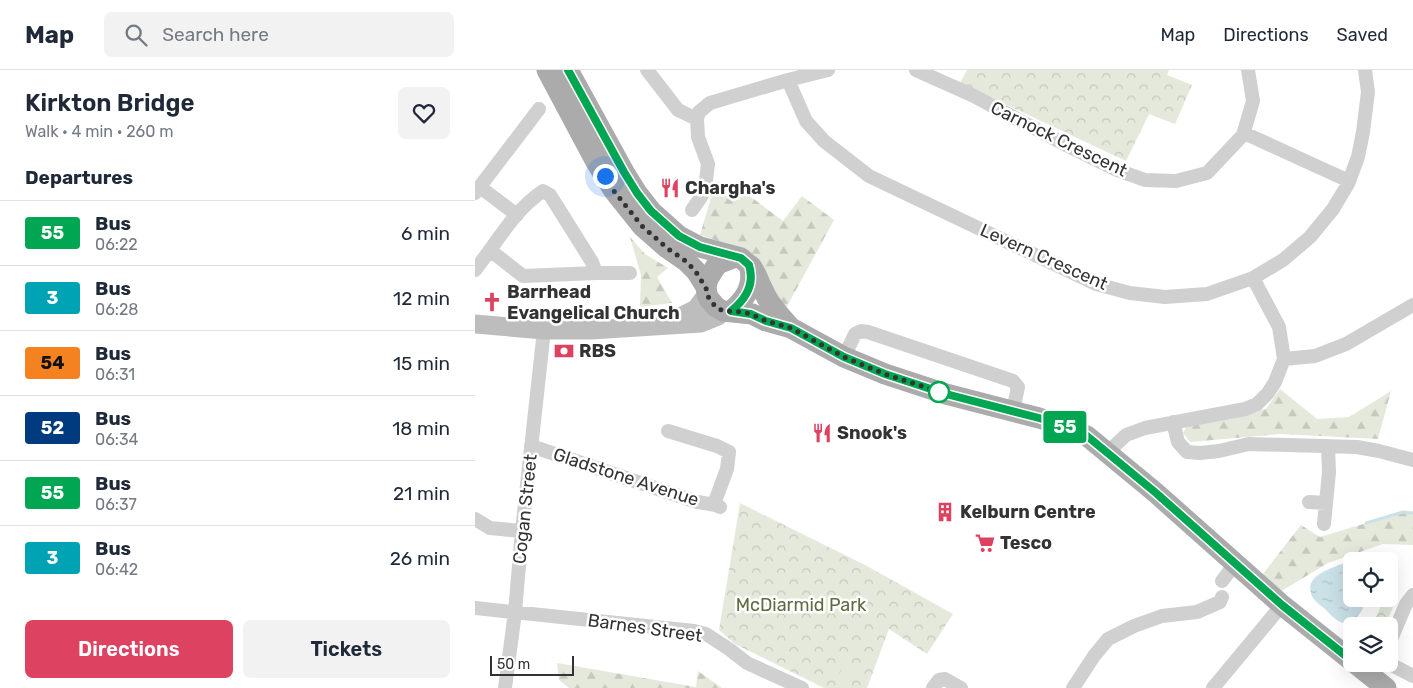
<!DOCTYPE html>
<meta charset="utf-8">
<style>
:root{--surface:#fff;--page:#f2f2f3;--text:#1f2937;--muted:#747a83;--line:#e0e1e3;--accent:#dd4260}
body{margin:0;font-family:Rubik,sans-serif;background:var(--page);color:var(--text);height:100vh;display:flex;flex-direction:column;font-size:19px;white-space:nowrap}
*{box-sizing:border-box;margin:0}
p{font-size:16px;color:var(--muted)}
.icon{flex:none;width:28px;height:28px;fill:none;stroke:currentColor;stroke-width:2;stroke-linecap:round;stroke-linejoin:round}
.map{position:relative;flex:1;overflow:hidden}
.side{display:flex;flex-direction:column;background:var(--surface);width:475px}
.side>*{flex:none}
.badge{padding:0 10px;border-radius:4px;font-size:18px;line-height:32px}
.controls{position:absolute;left:868px;top:482px;display:grid;gap:10px}
.controls a{display:grid;place-items:center;width:55px;height:55px;border-radius:8px;background:var(--surface);box-shadow:0 5px 20px #0002;font-size:25px}
.scale{position:absolute;left:15px;bottom:12px;width:84px;box-sizing:border-box;padding-left:5px;border:2px solid #333;border-top:0;font-size:14px;line-height:18px;white-space:nowrap;color:#333;-webkit-text-stroke:4px #fff;paint-order:stroke}
.you{position:absolute;width:25px;height:25px;margin:-12px;border:4px solid #fff;border-radius:50%;background:#1a73e8;box-shadow:0 0 0 8px #1a73e833}
.map>.badge{position:absolute;translate:-50% -50%;box-shadow:0 0 0 2px #fff}
h2{padding:0 25px;font-size:19px;line-height:45px}
.round{display:grid;place-items:center;flex:none;width:52px;height:52px;border-radius:8px;background:var(--page)}
.overview{display:flex;align-items:center;justify-content:space-between;height:85px;padding:0 25px}
h1{font-size:24px;font-weight:600;line-height:38px}
.button{display:flex;gap:10px;margin-top:auto;padding:10px 25px}
.button a{flex:1;height:58px;border-radius:8px;background:var(--accent);color:#fff;font-size:20px;font-weight:600;line-height:58px;text-align:center}
.button a+a{background:var(--page);color:var(--text)}
ul{padding:0;list-style:none}
li{display:flex;align-items:center;gap:15px;height:65px;padding:0 25px;border-top:1px solid var(--line)}
li div{flex:1}
li b{display:block;font-size:19px}
li em{font-style:normal}
li .badge{min-width:55px;font-weight:700;text-align:center}
header{display:flex;align-items:center;gap:30px;box-sizing:border-box;height:70px;padding:0 25px;background:var(--surface);border-bottom:1px solid var(--line)}
header strong{font-size:24px}
nav{display:flex;gap:28px;margin-inline-start:auto;font-size:18px}
.search{width:350px;height:45px;background:var(--page);display:flex;align-items:center;gap:12px;box-sizing:border-box;padding:0 18px;border-radius:8px;color:var(--muted);font-size:19px}
main{display:flex;flex:1;min-height:0}
.map>svg:first-child{display:block}
.forest{fill:url(#forest-firs)}
.park{fill:url(#park-crowns)}
.garden{fill:#e4e9dc}
.water{fill:url(#water-ripples)}
.lines{fill:none;stroke-linecap:round;stroke-linejoin:round}
.stream{stroke:#cae1e8;stroke-width:3}
.street{stroke:#d0d0d0;stroke-width:14}
.secondary{stroke:#bdbdbd;stroke-width:19}
.primary{stroke:#ababab;stroke-width:21}
.line-casing{stroke:#fff;stroke-width:11}
.line{stroke:#00a651;stroke-width:8}
.walk{stroke:#333;stroke-width:5;stroke-dasharray:0 9}
.stop-dot{fill:#fff;stroke:#00a651;stroke-width:2.5}
.labels{text-anchor:middle;dominant-baseline:central;stroke-width:5;stroke-linejoin:round;paint-order:stroke}
.street-label{font-size:18px;fill:#333;stroke:#fff}
.poi-label{font-size:18px;font-weight:bold;fill:#333;stroke:#fff;text-anchor:start}
.park-label{font-size:18px;fill:#5b6d41;stroke:#fff}
</style>
<header>
<strong>Map</strong>
<div class="search"><svg class="icon" aria-label="search" viewBox="0 0 24 24"><circle cx="10" cy="10" r="6"/><path d="M15 15l6 6"/></svg>Search here</div>
<nav><a>Map</a><a>Directions</a><a>Saved</a></nav>
</header>
<main>
<section class="side">
<div class="overview"><div><h1>Kirkton Bridge</h1><p>Walk · 4 min · 260 m</p></div><a class="round"><svg class="icon" aria-label="heart" viewBox="0 0 24 24"><path d="M12 20l-8-8c-3-5 5-10 8-4 3-6 11-1 8 4z"/></svg></a></div>
<h2>Departures</h2>
<ul>
<li><span class="badge" style="background:#00a651;color:#fff">55</span><div><b>Bus</b><p>06:22</p></div><em>6 min</em></li>
<li><span class="badge" style="background:#00a3b4;color:#fff">3</span><div><b>Bus</b><p>06:28</p></div><em>12 min</em></li>
<li><span class="badge" style="background:#f58220;color:#111">54</span><div><b>Bus</b><p>06:31</p></div><em>15 min</em></li>
<li><span class="badge" style="background:#003b80;color:#fff">52</span><div><b>Bus</b><p>06:34</p></div><em>18 min</em></li>
<li><span class="badge" style="background:#00a651;color:#fff">55</span><div><b>Bus</b><p>06:37</p></div><em>21 min</em></li>
<li><span class="badge" style="background:#00a3b4;color:#fff">3</span><div><b>Bus</b><p>06:42</p></div><em>26 min</em></li>
</ul>
<div class="button"><a>Directions</a><a>Tickets</a></div>
</section>
<div class="map">
<svg width="938" height="618" viewBox="0 0 938 618">
<defs>
<pattern id="forest-firs" width="22" height="20" patternUnits="userSpaceOnUse" patternTransform="scale(1.25)"><rect width="22" height="20" fill="#e4e9dc"/><path d="M5 1l3.5 6h-7zM16 11l3.5 6h-7z" fill="#c4c8bd"/></pattern>
<pattern id="park-crowns" width="20" height="18" patternUnits="userSpaceOnUse" patternTransform="scale(1.25)"><rect width="20" height="18" fill="#e4e9dc"/><path d="M2 6a3 3 0 1 1 6 0M12 15a3 3 0 1 1 6 0" fill="none" stroke="#c4c8bd"/></pattern>
<pattern id="water-ripples" width="26" height="14" patternUnits="userSpaceOnUse" patternTransform="scale(1.25)"><rect width="26" height="14" fill="#cae1e8"/><path d="M2 4q2-2 4 0t4 0M15 11q2-2 4 0t4 0" fill="none" stroke="#aec2c7"/></pattern>
</defs>
<rect width="100%" height="100%" fill="#fff"/>
<path class="forest" d="M241,111L272,124L308,151L327,126L359,150L310,240L270,180L225,165Z
M155,167L170,184L193,198L182,207L197,233L165,237L166,205Z
M805,319L842,349L874,347L916,321L903,369L805,364L715,372L708,363L713,354L791,339Z
M928,442L938,443V475L908,474L853,493L803,523L784,509L826,455L845,467Z
M82,593L221,617L223,601L247,618H94L84,610Z"/>
<path class="park" d="M492,0H694L692,5L717,15L700,54L674,44L651,91L485,13Z
M265,433L392,496L478,544L452,584L414,559L392,618H349L260,574L244,560Z
M914,524L921,530L910,556H894L902,545L909,529H914Z"/>
<path class="garden" d="M371,592L384,600L374,618L361,610Z"/>
<path class="water" d="M884,489L888,490V491H876V529H891C889,540 879,557 865,552C859,549 854,543 850,539C846,536 841,532 838,528C835,523 834,514 838,510C845,500 872,492 884,489Z"/>
<g class="lines">
<path class="stream" d="M891,453L928,442L938,443"/>
<path class="street" d="M172,0L203,40L222,49
M441,0L497,25L591,75L642,100L670,110L701,111L732,103L768,65L778,31L773,0
M313,10L331,51L349,71L394,106L621,214L655,223L690,227L732,224L778,208L808,190L835,167L858,139L873,114L883,87L888,62L893,22L890,0
M769,63L874,111
M5,117L42,145
M0,123L64,39
M217,140L226,127L230,118L233,94L223,67L222,49L224,42L235,33L313,10L353,0
M16,181L48,206L121,203H155
M0,200C21,174 39,140 68,121L75,125L117,192L121,203
M369,287L380,264L386,261L393,262L538,311L543,317L538,341
M809,289L840,286L871,274L938,235
M698,352L703,372L712,382L725,383L744,381L774,374L882,377L904,381L938,390
M193,361L242,376L254,382L252,399L239,434
M56,376L219,431C228,434 237,433 245,437
M633,382L651,365L670,358L770,339L782,334L793,323L800,312L809,289L804,257L778,208
M834,432L851,433
M0,449L15,458L47,461
M849,454L854,402L853,377
M747,511L760,494
M0,538L219,561L231,564L254,579L272,593L327,618
M914,574L931,534L938,525
M914,591L915,594L938,606
M30,618L40,542L47,461L69,260
M458,618L464,610L470,609L486,618
M598,618L619,586L633,569L659,556L687,546L722,542L745,532L747,527
M738,618L807,535"/>
<path class="secondary" d="M197,251L221,239L232,224
M0,254L69,260H116L226,253L243,246L248,241"/>
<path class="primary" d="M72,0L121,92L139,121L167,156L192,178L212,192L221,201L231,217
M93,0L149,102L162,123L176,141L204,166L225,177L266,188L274,195C280,214 271,229 256,241
M261,187L245,193L241,196L233,209L231,217L232,224L234,229L241,237L248,241L277,244L291,251L316,258L369,287L410,304L471,324L564,348L590,356L612,366L681,423L807,535L876,590
M276,196C282,204 284,213 289,222C295,236 306,247 316,258
M881,594L911,618"/>
</g>
<g class="lines">
<defs>
<path id="line" d="M93,0L149,102L162,123L176,141L204,166L225,177L266,188L274,195C280,214 271,229 256,241L276,244L291,251L316,258L369,287L410,304L471,324L564,348L590,356L612,366L681,423L807,535L876,590"/>
</defs>
<use href="#line" class="line-casing"/>
<use href="#line" class="line"/>
<path class="walk" d="M130,106L139,121L167,156L192,178L212,192L221,202L231,218L234,229L241,237L248,241L266,242L276,244L291,251L316,258L369,287L410,304L471,324L464,322"/>
</g>
<defs>
<symbol id="restaurant-bare" viewBox="-9 -9 18 18"><path d="M-5-6h1v4h1v-4h1v4h1v-4h1v5L-1.5 .5V6h-2V.5L-5-1ZM5-6V6H3V1.5H1.5Q1.5-4 5-6Z" fill="#dd4260" stroke="#fff" stroke-width="2.5" paint-order="stroke"/></symbol>
<symbol id="church-bare" viewBox="-9 -9 18 18"><path d="M-1.2-6h2.4v3.5h3.3v2.4h-3.3V6h-2.4V-.1h-3.3v-2.4h3.3Z" fill="#dd4260" stroke="#fff" stroke-width="2.5" paint-order="stroke"/></symbol>
<symbol id="bank-bare" viewBox="-9 -9 18 18"><path d="M-6-4H6V4H-6ZM0-2.3a2.3 2.3 0 1 0 0 4.6a2.3 2.3 0 1 0 0-4.6Z" fill="#dd4260" stroke="#fff" stroke-width="2.5" paint-order="stroke"/></symbol>
<symbol id="building-bare" viewBox="-9 -9 18 18"><path d="M-4-6H4V6H1V3H-1V6H-4ZM-2.5-4.3h1.7v1.8h-1.7ZM.8-4.3h1.7v1.8H.8ZM-2.5-1h1.7V.8h-1.7ZM.8-1h1.7V.8H.8Z" fill="#dd4260" stroke="#fff" stroke-width="2.5" paint-order="stroke"/></symbol>
<symbol id="supermarket-bare" viewBox="-9 -9 18 18"><path d="M-6-5.5h2.5l.6 2H6L4.5 2H-2.5L-4.4-4H-6ZM-1.5 3.2a1.3 1.3 0 1 0 .1 0ZM3 3.2a1.3 1.3 0 1 0 .1 0Z" fill="#dd4260" stroke="#fff" stroke-width="2.5" paint-order="stroke"/></symbol>
</defs>
<g fill-rule="evenodd">
<use href="#restaurant-bare" x="181" y="104" width="28" height="28"/>
<use href="#church-bare" x="3" y="218" width="28" height="28"/>
<use href="#bank-bare" x="75" y="267" width="28" height="28"/>
<use href="#restaurant-bare" x="333" y="349" width="28" height="28"/>
<use href="#building-bare" x="456" y="428" width="28" height="28"/>
<use href="#supermarket-bare" x="496" y="459" width="28" height="28"/>
</g>
<circle class="stop-dot" cx="464" cy="322" r="10"/>
<g class="labels">
<g class="street-label">
<text transform="translate(584 69) rotate(26)">Carnock Crescent</text>
<text transform="translate(569 187) rotate(24)">Levern Crescent</text>
<text transform="translate(151 407) rotate(18)">Gladstone Avenue</text>
<text transform="translate(50 439) rotate(-84)">Cogan Street</text>
<text transform="translate(170 558) rotate(8)">Barnes Street</text>
</g>
<g class="poi-label">
<text x="210" y="118">Chargha's</text>
<text x="32" y="222">Barrhead<tspan x="32" dy="21">Evangelical Church</tspan></text>
<text x="104" y="281">RBS</text>
<text x="362" y="363">Snook's</text>
<text x="485" y="442">Kelburn Centre</text>
<text x="525" y="473">Tesco</text>
</g>
<g class="park-label">
<text x="326" y="535">McDiarmid Park</text>
</g>
</g>
</svg>
<div class="controls">
<a><svg class="icon" aria-label="locate" viewBox="0 0 24 24"><circle cx="12" cy="12" r="6"/><path d="M12 2v4M12 18v4M2 12h4M18 12h4"/></svg></a>
<a><svg class="icon" aria-label="layers" viewBox="0 0 24 24"><path d="M12 4l9 5-9 5-9-5zM3 14l9 5 9-5"/></svg></a>
</div>
<div class="scale">50 m</div>
<div class="you" style="left:130px;top:106px"></div>
<b class="badge" style="left:590px;top:357px;background:#00a651;color:#fff">55</b>
</div>
</main>
